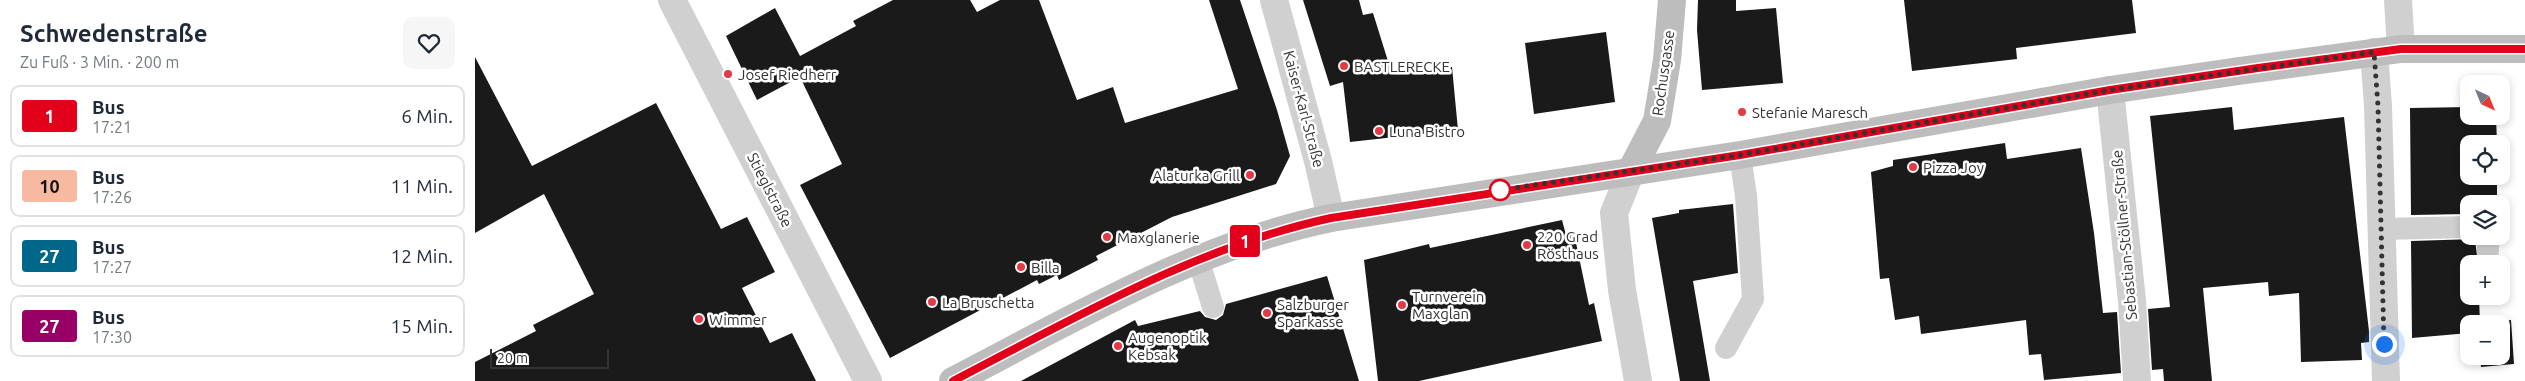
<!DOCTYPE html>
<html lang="de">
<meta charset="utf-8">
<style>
:root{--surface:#fff;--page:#f6f6f7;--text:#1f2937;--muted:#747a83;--line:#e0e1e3}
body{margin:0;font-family:Ubuntu,sans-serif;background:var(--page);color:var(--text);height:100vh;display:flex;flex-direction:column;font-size:19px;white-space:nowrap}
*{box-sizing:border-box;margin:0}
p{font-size:16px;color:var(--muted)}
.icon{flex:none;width:28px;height:28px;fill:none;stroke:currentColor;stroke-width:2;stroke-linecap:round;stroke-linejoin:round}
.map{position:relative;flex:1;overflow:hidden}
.panel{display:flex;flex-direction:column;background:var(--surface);width:475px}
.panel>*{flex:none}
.badge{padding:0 10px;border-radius:4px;font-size:18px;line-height:32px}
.needle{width:32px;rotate:137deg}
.fabs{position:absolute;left:1985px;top:75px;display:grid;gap:10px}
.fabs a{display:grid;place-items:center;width:50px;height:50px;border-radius:10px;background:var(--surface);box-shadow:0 2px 8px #0003;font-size:25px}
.scale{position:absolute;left:15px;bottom:12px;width:119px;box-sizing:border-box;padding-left:5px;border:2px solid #333;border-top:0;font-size:14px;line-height:18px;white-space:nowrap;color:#333;-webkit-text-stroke:4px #fff;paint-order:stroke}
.you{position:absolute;width:25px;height:25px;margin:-12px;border:4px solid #fff;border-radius:50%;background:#1a73e8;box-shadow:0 0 0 8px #1a73e833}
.map>.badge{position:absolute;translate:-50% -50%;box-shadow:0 0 0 2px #fff}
.round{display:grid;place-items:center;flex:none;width:52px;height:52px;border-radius:10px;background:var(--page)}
.summary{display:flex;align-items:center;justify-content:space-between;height:85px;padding:0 20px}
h1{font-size:24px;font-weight:700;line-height:38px}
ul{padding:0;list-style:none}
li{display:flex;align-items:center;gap:15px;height:62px;margin:0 10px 8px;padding:0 10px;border:2px solid var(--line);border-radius:10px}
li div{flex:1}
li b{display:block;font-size:19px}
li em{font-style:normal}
li .badge{min-width:55px;font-weight:700;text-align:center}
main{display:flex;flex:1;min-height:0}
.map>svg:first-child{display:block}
.building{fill:#1a1a1a}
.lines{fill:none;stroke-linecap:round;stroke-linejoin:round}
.lane{stroke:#d0d0d0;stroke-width:22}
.street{stroke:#d0d0d0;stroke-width:28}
.secondary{stroke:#bdbdbd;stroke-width:28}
.line-casing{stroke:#fff;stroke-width:11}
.line{stroke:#e2001a;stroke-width:8}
.walk{stroke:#333;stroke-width:5;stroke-dasharray:0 9}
.poi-dot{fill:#e63946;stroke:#fff;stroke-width:2}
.stop-dot{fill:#fff;stroke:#e2001a;stroke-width:2.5}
.labels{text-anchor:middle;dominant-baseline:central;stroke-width:5;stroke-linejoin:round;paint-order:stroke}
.poi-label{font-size:15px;fill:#333;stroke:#fff;text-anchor:start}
.street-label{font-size:15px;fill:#333;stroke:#fff}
</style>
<main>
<section class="panel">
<div class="summary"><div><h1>Schwedenstraße</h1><p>Zu Fuß · 3 Min. · 200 m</p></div><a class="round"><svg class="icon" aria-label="heart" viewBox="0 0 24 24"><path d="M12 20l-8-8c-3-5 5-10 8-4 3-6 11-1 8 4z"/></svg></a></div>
<ul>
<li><span class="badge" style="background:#e2001a;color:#fff">1</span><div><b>Bus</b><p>17:21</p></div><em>6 Min.</em></li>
<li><span class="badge" style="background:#f7baa1;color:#111">10</span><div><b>Bus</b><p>17:26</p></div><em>11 Min.</em></li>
<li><span class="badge" style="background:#00678b;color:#fff">27</span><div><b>Bus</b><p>17:27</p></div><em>12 Min.</em></li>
<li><span class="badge" style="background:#906;color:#fff">27</span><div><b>Bus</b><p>17:30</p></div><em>15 Min.</em></li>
</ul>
</section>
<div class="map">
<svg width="2050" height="381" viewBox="0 0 2050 381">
<rect width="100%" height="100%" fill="#fff"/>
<path class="building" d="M418,0H495L502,12L525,0H564L602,100L638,87L650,123L763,89L734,0H765L802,110L815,156L801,184L697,217L621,256L623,260L584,280L582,275L564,284L562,280L415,358L325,185L367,164L325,77L282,100L251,36L300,8L325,56L381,26L378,21Z
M828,0H884L888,15L898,13L917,74L977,67L983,130L875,142L868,82L855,86Z
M1223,0H1261V11L1301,8L1308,83L1227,90L1222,30Z
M1429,0H1657L1661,33L1541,48L1542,59L1437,71Z
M1131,32L1140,102L1059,114L1050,43Z
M0,57L57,166L181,103L246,229L272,217L300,272L267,288L295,343L317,333L341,381H0V362L61,331L58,325L119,294L69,194L0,233Z
M1757,107L1759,130L1869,117L1894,331V342L1886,343L1887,360L1826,362L1824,293L1794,296L1793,282L1728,288L1737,381H1689L1688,369L1677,370L1673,309L1695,307L1675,116Z
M1994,107V116H2021L2022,144H1994V176H2022V204H1994V214L1936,215L1935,108Z
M1530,143L1532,159L1606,148L1619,233L1628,313L1642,312L1646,373L1569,380L1566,354L1554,355L1551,320L1446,334L1444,316L1420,320L1414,278L1405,279L1396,172L1418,166V160Z
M1258,204L1263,273L1218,281L1235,381H1205L1177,218L1204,213V210Z
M1087,220L1091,235L1099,233L1114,305L1119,303L1127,341L944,381H903L889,260L954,244L955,248Z
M2000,239L2003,264H1994V296H2004L2005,324H1994V333L1937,338L1936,241Z
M852,276L884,381H546L660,320L663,326L725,311L730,317L741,320L748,315L751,304Z
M2036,320L2039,364L2006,367L2005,356H2026V324H2010Z"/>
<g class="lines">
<path class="lane" d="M1907,229L1994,227
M2013,251V236
M723,259L738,307
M1251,348L1278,299L1271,196L1265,155"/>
<path class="street" d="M197,0L393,381
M799,0L843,161L856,218
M1923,0L1926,49
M1899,52L1903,106L1911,381
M1635,90L1657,301L1662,381
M1156,171L1139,213L1147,290L1163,381"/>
<path class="secondary" d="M1156,171L1182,121L1192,60L1197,0
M478,381C600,318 720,246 856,218L1265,155L1635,90L1764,71L1926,49H2050"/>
</g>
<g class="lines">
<defs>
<path id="line" d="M478,381C600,318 721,247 856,218L1265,155L1635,90L1783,68L1926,49H2050"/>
</defs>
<use href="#line" class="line-casing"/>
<use href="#line" class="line"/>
<path class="walk" d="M1025,190L1265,155L1635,90L1899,52L1903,106L1909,344"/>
</g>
<g class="poi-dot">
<circle cx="869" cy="66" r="5"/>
<circle cx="253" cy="74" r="5"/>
<circle cx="1267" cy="112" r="5"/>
<circle cx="904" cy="131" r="5"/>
<circle cx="1438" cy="167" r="5"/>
<circle cx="775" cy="175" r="5"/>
<circle cx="632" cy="237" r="5"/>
<circle cx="1052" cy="245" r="5"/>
<circle cx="546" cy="267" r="5"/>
<circle cx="457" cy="302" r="5"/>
<circle cx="927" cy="305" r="5"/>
<circle cx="792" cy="313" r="5"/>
<circle cx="224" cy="319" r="5"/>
<circle cx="643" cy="346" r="5"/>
</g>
<circle class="stop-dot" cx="1025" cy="190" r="10"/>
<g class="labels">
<g class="poi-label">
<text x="879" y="66">BASTLERECKE</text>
<text x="263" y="74">Josef Riedherr</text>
<text x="1277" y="112">Stefanie Maresch</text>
<text x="914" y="131">Luna Bistro</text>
<text x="1448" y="167">Pizza Joy</text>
<text x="765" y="175" text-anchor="end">Alaturka Grill</text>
<text x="1062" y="236">220 Grad<tspan x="1062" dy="17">Rösthaus</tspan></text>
<text x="642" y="237">Maxglanerie</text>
<text x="556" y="267">Billa</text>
<text x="937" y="296">Turnverein<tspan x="937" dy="17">Maxglan</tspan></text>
<text x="467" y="302">La Bruschetta</text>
<text x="802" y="304">Salzburger<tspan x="802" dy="17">Sparkasse</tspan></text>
<text x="234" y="319">Wimmer</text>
<text x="653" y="337">Augenoptik<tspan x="653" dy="17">Kebsak</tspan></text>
</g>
<g class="street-label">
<text transform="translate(1188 73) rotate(-82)">Rochusgasse</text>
<text transform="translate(829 109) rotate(75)">Kaiser-Karl-Straße</text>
<text transform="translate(295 190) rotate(63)">Stieglstraße</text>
<text transform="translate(1649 235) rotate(-95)">Sebastian-Stöllner-Straße</text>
</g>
</g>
</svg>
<div class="fabs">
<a><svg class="needle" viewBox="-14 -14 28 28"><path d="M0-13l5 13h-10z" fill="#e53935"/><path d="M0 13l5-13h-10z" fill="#747a83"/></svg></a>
<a><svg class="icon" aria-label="locate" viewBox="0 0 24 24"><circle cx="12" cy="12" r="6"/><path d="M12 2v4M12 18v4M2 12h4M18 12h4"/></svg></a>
<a><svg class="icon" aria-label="layers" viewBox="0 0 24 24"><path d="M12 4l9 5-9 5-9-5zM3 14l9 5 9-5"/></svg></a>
<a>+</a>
<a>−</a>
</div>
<div class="scale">20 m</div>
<div class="you" style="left:1909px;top:344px"></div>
<b class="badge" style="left:770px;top:241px;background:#e2001a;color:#fff">1</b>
</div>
</main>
